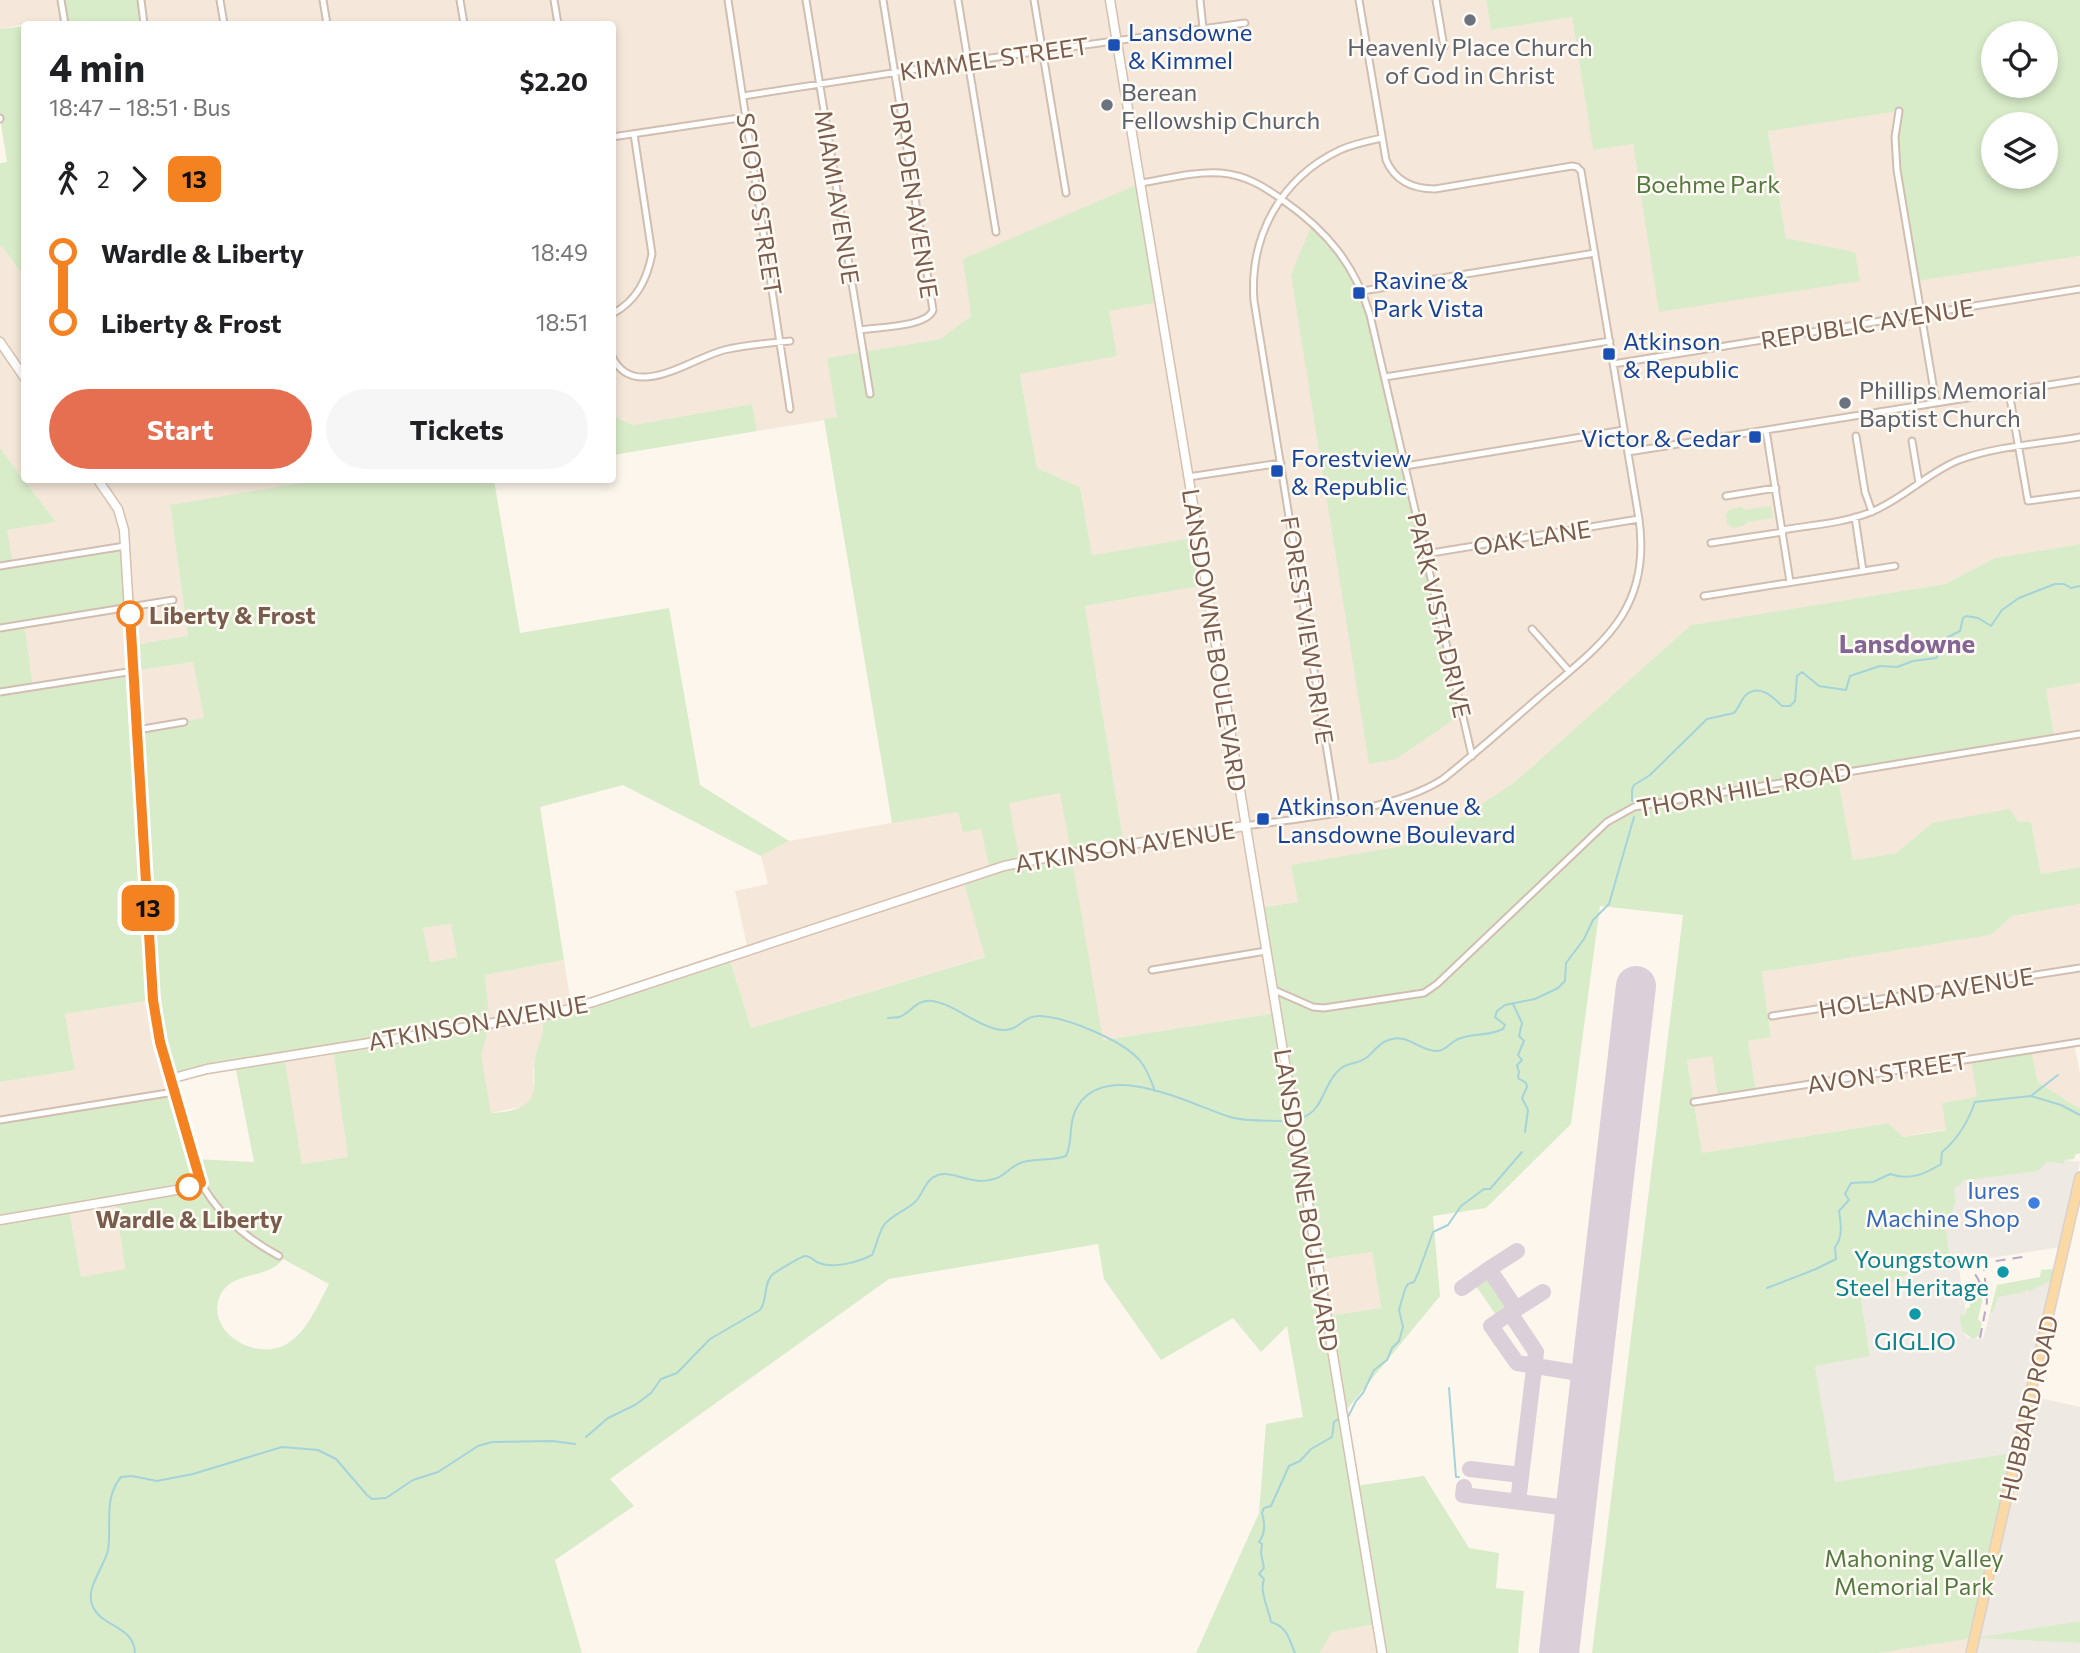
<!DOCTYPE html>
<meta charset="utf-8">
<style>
:root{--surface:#fff;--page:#f6f6f6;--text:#202124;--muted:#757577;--accent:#e76f51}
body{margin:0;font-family:Commissioner,sans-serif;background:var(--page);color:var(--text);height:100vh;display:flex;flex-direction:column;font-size:26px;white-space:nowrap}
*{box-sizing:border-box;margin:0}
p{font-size:23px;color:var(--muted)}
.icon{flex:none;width:38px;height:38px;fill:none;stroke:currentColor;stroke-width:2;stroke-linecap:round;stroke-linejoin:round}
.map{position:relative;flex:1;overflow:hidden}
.details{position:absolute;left:21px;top:21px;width:595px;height:462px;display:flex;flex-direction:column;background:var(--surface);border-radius:7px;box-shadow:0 4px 10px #0003}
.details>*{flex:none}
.badge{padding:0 14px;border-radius:10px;font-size:24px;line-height:46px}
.tools{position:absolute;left:1981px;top:21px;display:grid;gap:14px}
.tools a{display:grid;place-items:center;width:77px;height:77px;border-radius:50%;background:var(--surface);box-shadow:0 4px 10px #0003;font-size:35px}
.map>.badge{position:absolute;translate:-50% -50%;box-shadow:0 0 0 4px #fff}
.legs{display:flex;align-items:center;gap:10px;height:77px;padding:0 28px;font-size:23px}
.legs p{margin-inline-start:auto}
.headline{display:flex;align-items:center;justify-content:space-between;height:119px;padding:0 28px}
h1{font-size:38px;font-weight:700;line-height:52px}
.button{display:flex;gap:14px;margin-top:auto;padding:14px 28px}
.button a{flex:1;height:80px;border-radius:42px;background:var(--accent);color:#fff;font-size:28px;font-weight:700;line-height:80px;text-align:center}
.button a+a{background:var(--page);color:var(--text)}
ul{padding:0 28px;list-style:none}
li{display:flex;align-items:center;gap:24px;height:70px;font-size:26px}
li i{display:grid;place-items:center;width:10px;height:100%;margin:0 9px;background:currentColor}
li i::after{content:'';width:18px;height:18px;margin:-9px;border:5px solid;border-radius:50%;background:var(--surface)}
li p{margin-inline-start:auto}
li:first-child i{background:linear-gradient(#0000 50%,currentColor 0)}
li:last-child i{background:linear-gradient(currentColor 50%,#0000 0)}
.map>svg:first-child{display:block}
.residential{fill:#f5e8da}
.industrial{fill:#efe9e4}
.green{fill:#d8ecc9;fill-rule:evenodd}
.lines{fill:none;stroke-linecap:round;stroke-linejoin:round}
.stream{stroke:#a5d3da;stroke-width:2}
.taxiway{stroke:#dbcfda;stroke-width:16}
.runway{stroke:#dbcfda;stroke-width:40}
.street-casing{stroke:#d1beb0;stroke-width:9}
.secondary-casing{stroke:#d6c0b0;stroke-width:11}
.primary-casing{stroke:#dad1cd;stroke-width:12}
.street{stroke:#fff;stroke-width:5}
.secondary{stroke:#fff;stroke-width:8}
.primary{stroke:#fbd9a5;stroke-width:9}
.rail{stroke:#b9a8c9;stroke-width:2;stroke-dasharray:10 7;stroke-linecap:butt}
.line-1-casing{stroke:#fff;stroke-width:16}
.line-1{stroke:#f58220;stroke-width:10}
.worship-dot{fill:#6b7280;stroke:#fffaf3;stroke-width:2.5}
.transit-dot{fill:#1a4fb4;stroke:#fffaf3;stroke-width:2.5}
.stop-1-dot{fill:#fff;stroke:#f58220;stroke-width:3.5}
.shop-dot{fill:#3f7fe0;stroke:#fffaf3;stroke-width:2.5}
.culture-dot{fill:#0f9aa8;stroke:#fffaf3;stroke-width:2.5}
.labels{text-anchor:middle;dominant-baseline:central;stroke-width:5;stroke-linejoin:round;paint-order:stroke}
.transit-label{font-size:24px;fill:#164399;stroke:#fffaf3;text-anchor:start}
.worship-label{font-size:24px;fill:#5b616d;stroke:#fffaf3;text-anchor:start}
.street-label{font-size:24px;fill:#7a5c4d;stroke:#fffaf3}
.park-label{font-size:24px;fill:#537a41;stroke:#fffaf3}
.stop-label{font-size:24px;font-weight:bold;fill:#7a5c4d;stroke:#fffaf3;text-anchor:start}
.shop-label{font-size:24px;fill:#366cbe;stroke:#fffaf3;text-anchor:end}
.culture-label{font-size:24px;fill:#0d838f;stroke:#fffaf3;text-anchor:end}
.neighbourhood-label{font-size:26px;font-weight:bold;fill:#846695;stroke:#fffaf3}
</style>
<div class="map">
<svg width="2080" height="1653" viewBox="0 0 2080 1653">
<rect width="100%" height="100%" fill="#fdf6ec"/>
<path class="residential" d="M0,0H1486L1491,30L1572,17L1593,149L1633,144L1660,312L1855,252L1786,238L1768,130L1899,111L1916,280L2080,256V544L1995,558L1945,584L1691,625L1516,781L1423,842L1292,865L1298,902L1259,908L1276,1013L1102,1040L1082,927L751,1028L729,957L748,950L735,891L768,884L761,856L789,841L1060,793L1124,845L1085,606L1206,585L1198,537L1092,555L1080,487L1037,468L1020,373L1116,356L1109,311L971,316L940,339L828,358L837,418L757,431L752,404L633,425L613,416L612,24H24L0,29Z
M2,246L24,277V480H301L302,483L170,506L188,636L132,645L134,671L194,662L204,718L137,730L33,687L0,628L7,530L56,522L0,448V247Z
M2080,683V867L2041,874L2031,822L1932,823L1896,853L1853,860L1837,773L2055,738L2046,689Z
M2080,904V1042L2074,1043L2080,1074V1109L2038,1082L2031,1050L1977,1098L1946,1129L1902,1137L1887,1123L1702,1153L1687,1060L1712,1055L1755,1092L1748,1041L1771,1036L1762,972L1991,935L2012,916Z
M451,924L457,957L429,962L423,928Z
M564,960L572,1009L542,1015L543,1036L537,1050L533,1070L534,1095L529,1102L521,1107L491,1113L454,1104L489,1024L485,975Z
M153,1000L174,1092L0,1120V1082L75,1070L65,1014Z
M333,1049L349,1157L302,1164L283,1057Z
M115,1201L125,1270L81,1277L69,1209Z
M1372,1252L1381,1308L1326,1316L1317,1260Z
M1377,1624L1382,1653H1320L1332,1632Z
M1975,1638L1971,1653H1878Z"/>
<path class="industrial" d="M2065,1160L2080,1162L2061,1247L1971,1261L1949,1253L1946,1229L1956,1201L1954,1189L1959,1183L1978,1177L2041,1167L2047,1162L2058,1164Z
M1959,1269L1966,1314L1959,1315L1964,1334L1968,1338L1983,1339L1994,1297L2030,1290L2054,1278L2031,1396L2080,1407V1621L1980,1638L2080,1643V1653H1971L1995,1554L1834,1482L1815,1366L1870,1355L1859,1286L1930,1270Z"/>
<path class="green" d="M61,0H141L144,21L120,24H65Z
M1486,0H2080V256L1916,281L1895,153L1899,111L1768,131L1786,238L1855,252L1860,281L1659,312L1633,144L1593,150L1572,17L1491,30ZM1993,33H2046V86H1993ZM1993,124H2046V177H1993Z
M24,26V277L2,246L0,247V163L7,162L0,118V29Z
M1141,183L1160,302L1109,311L1117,356L1020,374L1037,468L1080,487L1092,555L1198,537L1206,585L1085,606L1124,845L1071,854L1103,1040L1276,1013L1259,908L1298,902L1291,865L1424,842L1516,781L1691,625L1945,584L1995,558L2080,544V683L2046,689L2055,739L1837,773L1853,860L1896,853L1932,823L2010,809L2018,822H2031L2041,874L2080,867V904L2012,916L1991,935L1762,972L1771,1037L1748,1041L1756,1092L1718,1098L1712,1056L1687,1060L1702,1153L1888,1123L1903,1137L1946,1130L1942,1103L1977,1097L1971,1059L2031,1049L2038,1082L2080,1109V1154H2076L2074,1159L2065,1160L2063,1164L2047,1162L2038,1171L1966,1180L1954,1189L1956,1201L1946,1229L1949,1253L1971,1261C1955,1274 1918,1267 1898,1265L1894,1268L1899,1271L1912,1272L1894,1281L1859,1286L1870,1356L1815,1366L1835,1482L2018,1452L1976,1638L2080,1621V1643L1975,1638L1878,1653H1592L1683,915L1600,906L1571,1124L1486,1208L1433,1216L1440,1296L1343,1414L1355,1486L1424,1476L1469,1548L1499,1553L1496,1588L1524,1591L1518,1653H1382L1377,1624L1332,1632L1320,1653H1196L1259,1513L1266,1424L1303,1417L1287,1326L1261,1352L1233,1318L1161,1360L1104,1279L1098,1244L889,1279L610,1479L634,1506L555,1560L582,1653H0V1120L174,1092L194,1159L254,1162L235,1065L170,1079L153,1000L65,1014L75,1070L0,1082V448L56,522L7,530L13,564L125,546L129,607L24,624L33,687L133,671L132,645L188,636L170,505L301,483V480H494L520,633L669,608L700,785L789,841L761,856L623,785L540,807L564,960L485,975L490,1024L481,1055L491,1113C509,1112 533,1109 534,1087C535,1077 533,1068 535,1058C539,1038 546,1038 541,1015L729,957L751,1028L985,957L963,879L990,870L981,829L963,832L958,812L892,823L824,419L837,417L827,358L940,339L971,316L963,259ZM193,662L204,718L137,729L134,671ZM1060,793L1071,853L1020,862L1009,803ZM451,924L457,957L430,962L423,928ZM333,1049L348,1157L302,1164L284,1057ZM115,1201L125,1269L81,1277L69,1209ZM1372,1252L1381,1308L1326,1316L1317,1260ZM283,1259L329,1284C317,1306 307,1333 285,1345C254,1361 205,1331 220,1296C232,1270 268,1280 283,1259Z
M1313,222L1332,242L1365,297L1462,714L1396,759L1369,764L1291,275Z
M752,404L757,431L613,455V416L633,425Z
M1771,506L1773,518L1747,522L1743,526L1733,528L1727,524L1726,514L1730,509L1741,507L1745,510Z
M2051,1269L2054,1270L2052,1280L2030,1291L2026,1290L2025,1292L1998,1297L1993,1312L1990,1313L1997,1285L2040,1277L2041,1270Z
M1485,1276L1487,1277L1508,1307L1496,1315L1476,1286L1475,1283Z
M1971,1292L1973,1297L1981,1295L1983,1297L1978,1319L1982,1323L1979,1336L1973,1339L1963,1332L1959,1315L1966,1314V1309L1970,1307L1969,1293Z"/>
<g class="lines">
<path class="stream" d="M1632,801V790L1634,785L1650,775L1707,719L1734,713C1739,708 1741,699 1747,694C1760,684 1773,697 1782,706H1790L1795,701L1797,676L1802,672L1819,686L1846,690L1850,676L1880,666L1897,667L1913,661L1936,658L1948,637L1960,631L1963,618L1966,616L1978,618L1991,626L2002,610L2019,598L2055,584H2064L2071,588L2080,586
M1513,1004L1522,1023L1519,1036L1524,1041L1518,1055L1522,1060L1517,1065L1519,1072L1518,1078L1526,1083L1527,1087L1522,1098L1528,1110L1525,1132
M888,1018C892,1017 896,1018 899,1017C911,1013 916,999 932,1001C954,1004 974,1024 996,1029C1019,1035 1021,1015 1040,1016C1066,1017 1125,1041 1141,1062C1148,1071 1151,1081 1155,1091
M2032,1095L2058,1075
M1302,1118C1324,1109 1322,1088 1337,1072C1345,1062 1356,1065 1366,1058C1373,1053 1377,1045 1386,1041C1407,1031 1419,1052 1438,1051C1447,1050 1452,1040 1461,1038C1475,1033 1489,1036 1503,1029L1505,1025L1495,1017L1497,1011L1505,1005L1535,999L1558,988L1565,981L1566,963L1584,939L1593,920L1609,904L1634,817
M1767,1288L1816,1269L1836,1259L1835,1247C1843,1238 1841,1223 1839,1211L1849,1200L1845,1194L1851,1183L1873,1182L1890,1174C1909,1181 1925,1174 1941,1164L1942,1152C1959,1138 1968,1122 1975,1102L2031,1096L2061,1105L2080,1115
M1449,1388L1456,1477H1459
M1348,1417L1356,1401L1363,1393L1374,1370L1387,1360L1392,1348L1399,1341L1403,1327L1399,1310L1405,1289L1408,1284L1414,1282L1419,1271L1433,1232L1448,1225L1461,1206L1484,1189H1490L1522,1152
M586,1437L608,1418L635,1405L651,1393L661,1379L677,1373L710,1339L760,1310C768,1300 763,1284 772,1275C775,1272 802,1256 805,1256C811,1256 814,1261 819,1263C835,1269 858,1262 872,1255C877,1245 878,1234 884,1225C889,1217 906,1210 914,1203C924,1194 924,1180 938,1175C950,1171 967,1181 980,1181C1008,1180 1004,1168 1023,1162C1037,1158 1053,1161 1066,1156C1074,1139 1067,1121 1079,1104C1111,1060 1191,1105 1230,1117C1247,1122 1267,1120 1285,1121
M135,1653C134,1626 102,1627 93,1607C84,1589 104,1568 108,1550C112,1524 103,1499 121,1477L132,1476L157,1481L193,1474L282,1447L318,1450L336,1459L367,1495L372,1499L386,1498L413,1480L438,1472L478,1446L492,1442L553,1441L575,1444
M1295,1653C1289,1640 1288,1627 1271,1622C1269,1610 1259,1591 1264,1579L1259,1574L1264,1568L1261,1553L1262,1544L1259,1542C1266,1533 1265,1523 1262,1513L1264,1508L1271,1506L1289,1466L1300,1461L1311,1449L1332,1437L1334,1422L1340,1418"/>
<path class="taxiway" d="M1462,1288L1489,1269
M1516,1309L1489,1269L1517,1251
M1510,1313L1491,1326L1517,1363L1591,1375
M1470,1469L1521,1475
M1464,1487L1463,1495L1576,1509
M1518,1502L1536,1352L1510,1313L1543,1292"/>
<path class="runway" d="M1559,1653L1636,986"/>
<defs>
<path id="street" d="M61,0L65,24
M141,0L144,24
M220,0L224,24
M323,0L327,24
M460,0L464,24
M554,0L558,24
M728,0L790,409
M806,0L870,394
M958,0L996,232
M1034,0L1066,193
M1200,0L1203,28
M1436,0L1444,47
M743,96L983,59L1245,23
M1899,111L1895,137L1897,170L1936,403
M0,118V119
M612,137L746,117
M1141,183C1166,179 1195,171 1221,173C1246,175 1265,187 1284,201C1327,231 1355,265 1370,315L1472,756
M1362,291L1595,253
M612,314C637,301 647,279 652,254L634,134
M860,330C878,327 927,327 933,310L883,0
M612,356C633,403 692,358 724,350C745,345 768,343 790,341
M1613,364L2080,289
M1385,377L1610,341
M2009,392L2028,501L2080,494
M1766,430L1790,582
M1856,436L1865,492L1872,512
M1912,441L1919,483
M1628,452L2080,380
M1405,466L1624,430
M1188,477L1281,463
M1726,496L1776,488
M1855,517L1863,571
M1782,530C1812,525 1844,523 1871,512C1903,499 1927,473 1959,460C1996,446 2041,444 2080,437
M1711,543L1783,532
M1425,554L1639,519
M0,566L125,546
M1704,596L1895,566
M0,628L173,600
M1532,629L1569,671
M0,692L134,671
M137,730L184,722
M1337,812L1254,301C1249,236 1281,178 1340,150C1353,144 1368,141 1382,138
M1245,826C1306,817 1392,812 1443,779C1476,753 1506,726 1537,699C1600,645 1652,612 1639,519L1581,171L1577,167L1572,166L1435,189C1412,189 1395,181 1386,160L1359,0
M1152,970L1266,951
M1272,989L1313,1007L1324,1008L1424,993L1437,984L1607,822L1634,807L2080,734
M1772,1016L2080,968
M1694,1102L2080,1042
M0,1120L174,1092
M201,1183C219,1215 247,1239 279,1256"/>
<path id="secondary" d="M1110,0L1382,1653
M0,342L24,377
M170,1079L207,1069L555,1013L593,1002L1004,866L1044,858L1245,826
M0,1220L188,1188L201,1183L160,1042L153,1000L124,530L118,509L98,480"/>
<path id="primary" d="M1971,1653L2080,1177"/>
</defs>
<use href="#street" class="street-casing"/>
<use href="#secondary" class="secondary-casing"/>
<use href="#primary" class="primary-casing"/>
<use href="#street" class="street"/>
<use href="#secondary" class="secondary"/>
<use href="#primary" class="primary"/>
<path class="rail" d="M1946,1261C1964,1258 1976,1271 1982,1288
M1980,1338L1987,1302L1984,1268L1990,1262L2029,1256"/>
</g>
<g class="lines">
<defs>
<path id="line-1" d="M130,614L153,1000L160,1042L201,1183L189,1187"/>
</defs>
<use href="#line-1" class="line-1-casing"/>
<use href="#line-1" class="line-1"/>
</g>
<g class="worship-dot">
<circle cx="1470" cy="20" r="7"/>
<circle cx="1107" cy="105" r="7"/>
<circle cx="1845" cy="403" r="7"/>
</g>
<g class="transit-dot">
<rect x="1107" y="38" width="14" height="14" rx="3.5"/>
<rect x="1352" y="286" width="14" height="14" rx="3.5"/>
<rect x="1602" y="347" width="14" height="14" rx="3.5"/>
<rect x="1748" y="430" width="14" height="14" rx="3.5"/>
<rect x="1270" y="464" width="14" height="14" rx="3.5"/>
<rect x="1256" y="812" width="14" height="14" rx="3.5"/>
</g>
<g class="stop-1-dot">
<circle cx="130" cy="614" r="12"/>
<circle cx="189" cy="1187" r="12"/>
</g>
<circle class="shop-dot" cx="2034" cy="1203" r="7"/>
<g class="culture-dot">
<circle cx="2003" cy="1272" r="7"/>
<circle cx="1915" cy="1314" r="7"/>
</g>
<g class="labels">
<g class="transit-label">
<text x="1128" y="31">Lansdowne<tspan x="1128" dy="28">&amp; Kimmel</tspan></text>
<text x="1373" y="279">Ravine &amp;<tspan x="1373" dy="28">Park Vista</tspan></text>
<text x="1623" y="340">Atkinson<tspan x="1623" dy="28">&amp; Republic</tspan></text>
<text x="1741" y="437" text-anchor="end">Victor &amp; Cedar</text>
<text x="1291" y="457">Forestview<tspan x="1291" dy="28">&amp; Republic</tspan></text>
<text x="1277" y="805">Atkinson Avenue &amp;<tspan x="1277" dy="28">Lansdowne Boulevard</tspan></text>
</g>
<g class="worship-label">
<text x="1470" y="46" text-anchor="middle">Heavenly Place Church<tspan x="1470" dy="28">of God in Christ</tspan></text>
<text x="1121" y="91">Berean<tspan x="1121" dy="28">Fellowship Church</tspan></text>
<text x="1859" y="389">Phillips Memorial<tspan x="1859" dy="28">Baptist Church</tspan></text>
</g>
<g class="street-label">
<text transform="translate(994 58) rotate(-8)">KIMMEL STREET</text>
<text transform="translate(838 197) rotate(81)">MIAMI AVENUE</text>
<text transform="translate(915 200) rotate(81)">DRYDEN AVENUE</text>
<text transform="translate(760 204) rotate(81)">SCIOTO STREET</text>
<text transform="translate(1867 323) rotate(-9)">REPUBLIC AVENUE</text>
<text transform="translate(1532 537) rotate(-9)">OAK LANE</text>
<text transform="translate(1440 615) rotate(77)">PARK VISTA DRIVE</text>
<text transform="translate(1308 630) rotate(81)">FORESTVIEW DRIVE</text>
<text transform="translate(1215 640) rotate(81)">LANSDOWNE BOULEVARD</text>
<text transform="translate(1744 789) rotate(-10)">THORN HILL ROAD</text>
<text transform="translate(1125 846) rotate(-9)">ATKINSON AVENUE</text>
<text transform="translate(1926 992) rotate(-9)">HOLLAND AVENUE</text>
<text transform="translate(478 1022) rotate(-10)">ATKINSON AVENUE</text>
<text transform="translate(1887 1072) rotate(-9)">AVON STREET</text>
<text transform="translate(1307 1200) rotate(81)">LANSDOWNE BOULEVARD</text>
<text transform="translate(2028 1408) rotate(-77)">HUBBARD ROAD</text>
</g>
<g class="park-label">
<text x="1708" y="183">Boehme Park</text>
<text x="1914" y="1557">Mahoning Valley<tspan x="1914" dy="28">Memorial Park</tspan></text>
</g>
<g class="stop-label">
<text x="149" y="614">Liberty &amp; Frost</text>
<text x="189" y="1218" text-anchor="middle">Wardle &amp; Liberty</text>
</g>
<g class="shop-label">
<text x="2020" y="1189">Iures<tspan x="2020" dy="28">Machine Shop</tspan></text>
</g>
<g class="culture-label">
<text x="1989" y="1258">Youngstown<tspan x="1989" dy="28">Steel Heritage</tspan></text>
<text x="1915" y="1340" text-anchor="middle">GIGLIO</text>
</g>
<g class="neighbourhood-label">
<text x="1907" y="642">Lansdowne</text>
</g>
</g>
</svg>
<div class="tools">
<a><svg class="icon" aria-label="locate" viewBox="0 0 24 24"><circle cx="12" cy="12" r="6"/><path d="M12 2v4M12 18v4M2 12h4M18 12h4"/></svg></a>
<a><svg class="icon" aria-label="layers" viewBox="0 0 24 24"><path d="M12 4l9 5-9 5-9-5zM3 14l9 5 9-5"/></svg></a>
</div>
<b class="badge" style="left:148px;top:908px;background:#f58220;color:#111">13</b>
<section class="details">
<div class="headline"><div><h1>4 min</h1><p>18:47 – 18:51 · Bus</p></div><b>$2.20</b></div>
<div class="legs"><svg class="icon" aria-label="walk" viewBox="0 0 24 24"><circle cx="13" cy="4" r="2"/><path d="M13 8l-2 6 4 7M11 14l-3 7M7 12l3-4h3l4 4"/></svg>2<svg class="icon" aria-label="forward" viewBox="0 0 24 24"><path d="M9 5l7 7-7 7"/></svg><b class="badge" style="background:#f58220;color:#111">13</b></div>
<ul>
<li><i style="color:#f58220"></i><b>Wardle &amp; Liberty</b><p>18:49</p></li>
<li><i style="color:#f58220"></i><b>Liberty &amp; Frost</b><p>18:51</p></li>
</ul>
<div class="button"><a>Start</a><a>Tickets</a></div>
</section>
</div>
